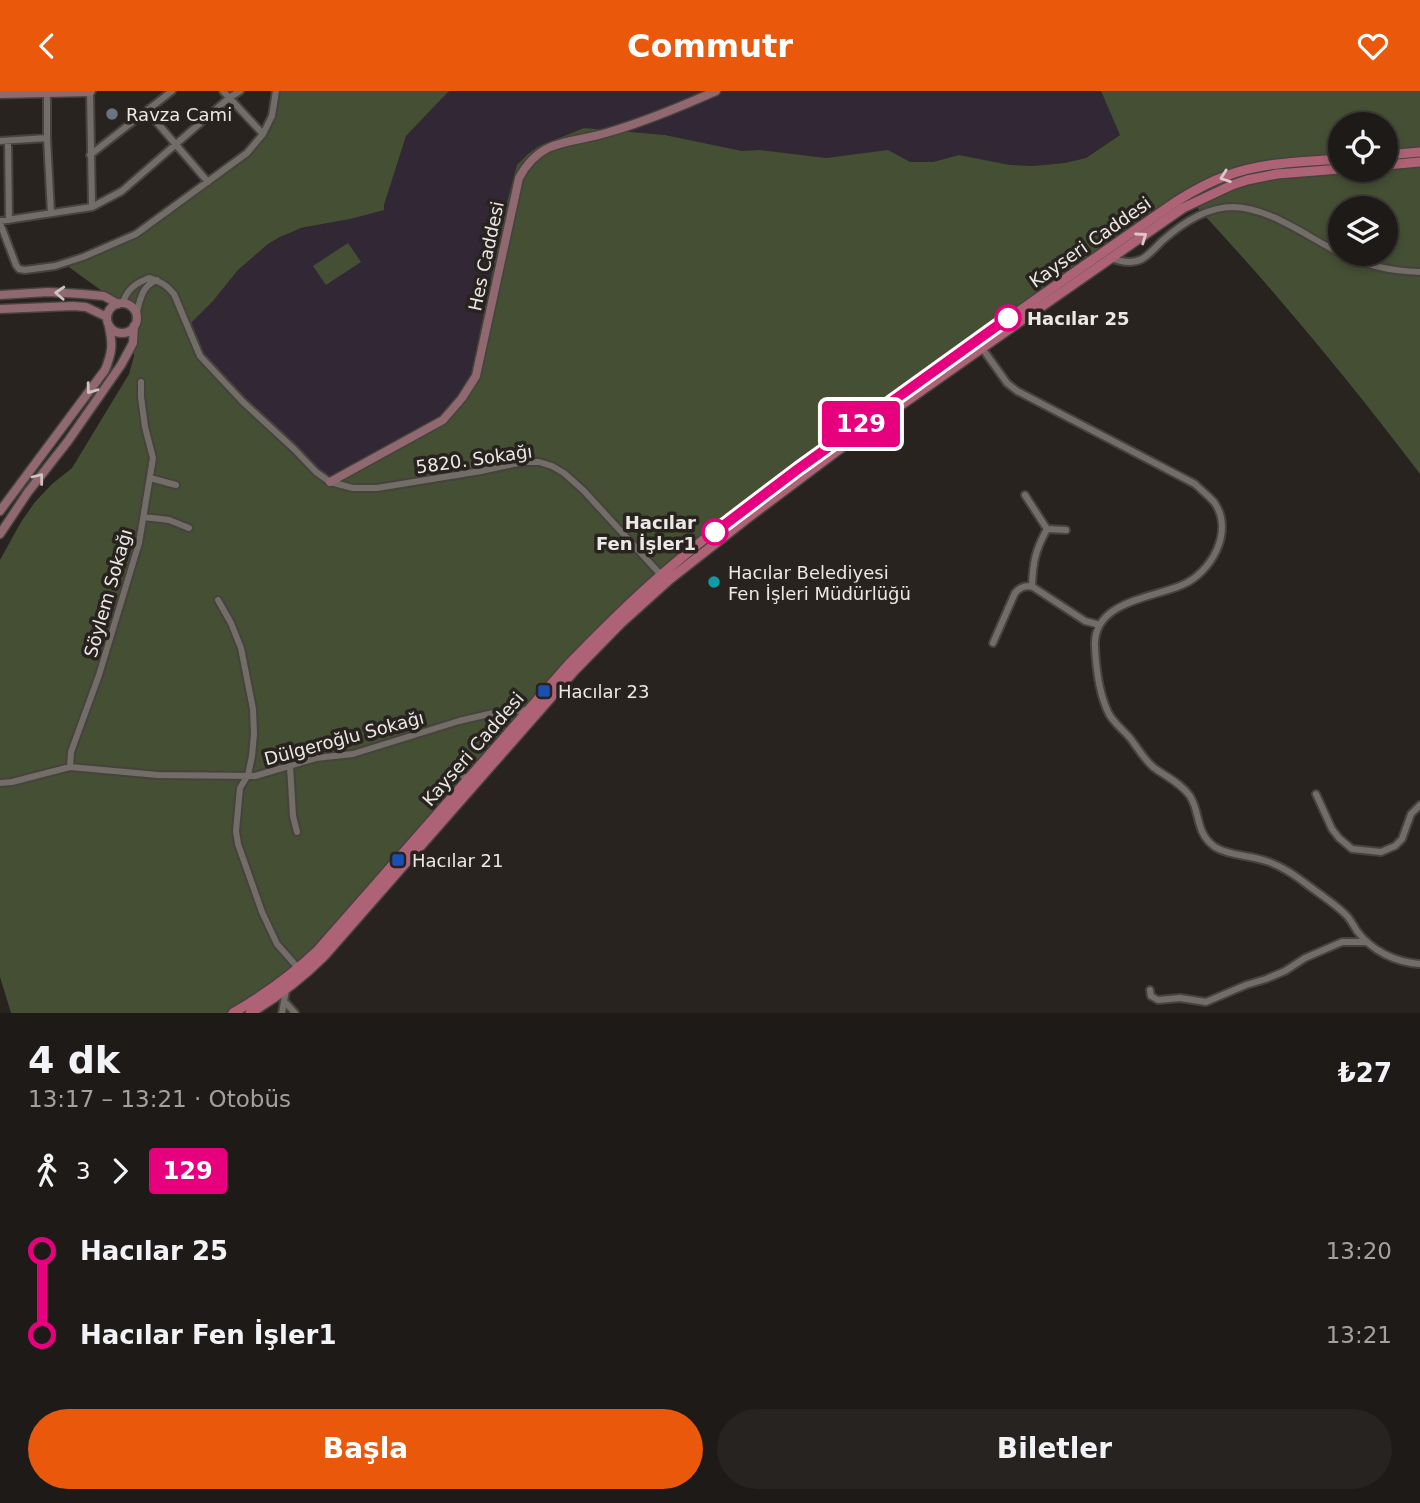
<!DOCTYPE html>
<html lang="tr">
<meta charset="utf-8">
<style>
:root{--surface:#1e1a17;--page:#262320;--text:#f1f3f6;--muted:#a1a1a1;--line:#3c3836;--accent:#ea580c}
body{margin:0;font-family:"DejaVu Sans",sans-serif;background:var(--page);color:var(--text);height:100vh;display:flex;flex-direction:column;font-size:26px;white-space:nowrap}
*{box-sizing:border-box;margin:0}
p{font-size:23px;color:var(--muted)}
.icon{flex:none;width:38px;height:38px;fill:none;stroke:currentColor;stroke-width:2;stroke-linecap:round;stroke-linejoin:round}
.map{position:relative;height:922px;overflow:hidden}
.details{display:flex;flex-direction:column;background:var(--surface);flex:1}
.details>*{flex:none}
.badge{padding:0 14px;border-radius:5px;font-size:24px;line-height:46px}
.fabs{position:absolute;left:1328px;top:21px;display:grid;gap:14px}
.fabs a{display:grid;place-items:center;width:70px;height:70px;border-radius:50%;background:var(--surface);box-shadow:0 4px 10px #0003,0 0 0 2px var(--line);font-size:35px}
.map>.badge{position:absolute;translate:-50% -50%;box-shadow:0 0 0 4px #fff}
.legs{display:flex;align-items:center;gap:10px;height:77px;padding:0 28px;font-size:23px}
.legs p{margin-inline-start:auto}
.summary{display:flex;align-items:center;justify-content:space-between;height:119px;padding:0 28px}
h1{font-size:38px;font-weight:700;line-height:52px}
.button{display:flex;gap:14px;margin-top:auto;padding:14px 28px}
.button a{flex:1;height:80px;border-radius:42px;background:var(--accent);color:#fff;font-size:28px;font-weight:700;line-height:80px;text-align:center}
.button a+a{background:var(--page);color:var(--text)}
ul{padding:0 28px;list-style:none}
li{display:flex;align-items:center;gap:24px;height:84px;font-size:26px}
li i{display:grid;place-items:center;width:10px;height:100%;margin:0 9px;background:currentColor}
li i::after{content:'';width:18px;height:18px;margin:-9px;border:5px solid;border-radius:50%;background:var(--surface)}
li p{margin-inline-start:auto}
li:first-child i{background:linear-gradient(#0000 50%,currentColor 0)}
li:last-child i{background:linear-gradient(currentColor 50%,#0000 0)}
header{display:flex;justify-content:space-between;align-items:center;height:91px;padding:0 28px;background:var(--accent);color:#fff;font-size:32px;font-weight:700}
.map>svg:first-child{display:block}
.industrial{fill:#322735}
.green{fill:#444f34;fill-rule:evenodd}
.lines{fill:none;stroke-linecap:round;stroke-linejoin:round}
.street-casing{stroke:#46423e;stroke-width:10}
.secondary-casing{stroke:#46423e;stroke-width:11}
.primary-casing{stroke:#46423e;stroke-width:12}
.street{stroke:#736d68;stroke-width:6}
.secondary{stroke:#90686f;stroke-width:8}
.primary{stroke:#ad6375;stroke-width:9}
.oneway{stroke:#dcc7c9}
.oneway2{stroke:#d0c2c2}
.line-1-casing{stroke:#fff;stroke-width:16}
.line-1{stroke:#e6007e;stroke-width:10}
.worship-dot{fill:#6b7280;stroke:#28231f;stroke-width:2.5}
.stop-1-dot{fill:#fff;stroke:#e6007e;stroke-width:3.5}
.culture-dot{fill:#0f9aa8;stroke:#28231f;stroke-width:2.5}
.transit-dot{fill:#1a4fb4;stroke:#28231f;stroke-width:2.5}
.labels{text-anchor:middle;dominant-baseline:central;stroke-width:7;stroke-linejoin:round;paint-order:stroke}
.poi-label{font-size:18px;fill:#ece8e5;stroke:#28231f;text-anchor:start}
.street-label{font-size:18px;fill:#ece8e5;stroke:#28231f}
.stop-label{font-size:18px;font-weight:bold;fill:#ece8e5;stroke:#28231f;text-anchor:start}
</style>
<header><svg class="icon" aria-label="back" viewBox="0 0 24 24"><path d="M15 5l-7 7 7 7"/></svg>Commutr<svg class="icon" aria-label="heart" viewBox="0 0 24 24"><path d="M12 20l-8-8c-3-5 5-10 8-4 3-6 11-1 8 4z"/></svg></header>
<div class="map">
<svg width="1420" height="922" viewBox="0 0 1420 922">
<rect width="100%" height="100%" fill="#28231f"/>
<path class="industrial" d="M449,0H1101L1121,43L1086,67L1065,72L1033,75L1010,74L959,64L933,71H909L887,60L826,67L760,59L742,60L665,44L584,37L545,52L528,63L517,75L506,115L470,288L465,297L442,326L333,385H326L294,352L259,322L204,265L191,232L213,210L238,179L268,153L294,139L350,128L384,114L406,45Z"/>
<path class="green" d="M280,0H449L406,45L384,114V119L350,128L301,137L280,146L268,153L238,179L213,210L191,232L204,265L259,322L294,352L326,385H333L442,326L459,305L470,288L506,115L517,74L528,63L539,55L584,37L665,44L742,60L760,59L826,67L888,59L910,71H933L959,64L1010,74L1033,75L1065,72L1086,67L1120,44L1101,0H1420V383C1348,288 1272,196 1190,109L1167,124L655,497L308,876L289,893L246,922H11L0,886V469L21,431L35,411L52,393L72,377L129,283L134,265V253L138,226L66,174L115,156L146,140L253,60L270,37L276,22ZM1340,33H1386V79H1340ZM1340,117H1386V163H1340Z
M348,152L361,171L326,194L313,175Z"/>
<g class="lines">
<defs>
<path id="street" d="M92,0L90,1L92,116
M223,0L263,43
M47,2V47L51,122
M147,20L208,91
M0,50L47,47
M8,50L9,129
M90,64L172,0
M0,130L92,116L122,100L229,7L240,0
M0,132L16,174L19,178L25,179L55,175L83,166L136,143L247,62L263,43L272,25L276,0
M1342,163C1369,175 1390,180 1420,181
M1111,167C1121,171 1132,173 1142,168C1149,164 1156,156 1162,150C1181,133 1206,116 1233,116C1271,117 1307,146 1340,162
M123,212C127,198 136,192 149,187C160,190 167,194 174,203L200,265L243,311L294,358L316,381L330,391L353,397H377L481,380L523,371H539L552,375L564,382L584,400L661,484
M136,225C140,210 141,195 157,189
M982,257L1007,292L1017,300L1195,393C1201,399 1209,405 1214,411C1235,440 1211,482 1182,494C1153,507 1092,510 1095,556C1096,578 1099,603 1109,623C1114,632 1123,639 1130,647C1137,656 1144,668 1153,676C1165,685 1181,692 1190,705C1201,723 1195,742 1215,756C1229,765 1250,764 1266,770C1286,776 1303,791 1320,803C1328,809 1337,815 1345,823C1350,827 1353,834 1357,840C1372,860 1395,871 1420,873
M150,387L176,394
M1025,404L1047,438C1035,460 1033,471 1032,495
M144,426L169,429L189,437
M1047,438L1066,439
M218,509L231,532L241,557L253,618L254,643L252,665L248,684L240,697L236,740L238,753L262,821L277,853L299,878
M993,552L1015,502C1020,496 1026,494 1033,496L1085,530L1100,534
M290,675L293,725L297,741
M70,676L71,661L99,584L139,452L153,367L145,336L141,306V291
M453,677L468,689
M0,692L12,691L70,676L158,684L255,685L316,667L353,663L459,630L493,622L528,619
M1316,703L1332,738L1339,747L1352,758L1381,761L1395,755L1402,748L1411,723L1420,714
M1150,899L1151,905L1158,909L1180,907L1206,911L1246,894L1266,888L1285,880L1305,867L1342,851H1367
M284,910L295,922
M282,922L286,899"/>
<path id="secondary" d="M0,3L90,1V0
M0,204L48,201L82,203L104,205L118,213
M107 227a15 15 0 1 1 30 0a15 15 0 1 1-30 0Z
M0,218L73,215L86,216L107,226
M330,391L443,329L462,307L476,285L519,87C526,74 534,64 548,57C565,49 587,48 606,42C644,31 680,16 716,0
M0,420L105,279C112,262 113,254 109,236
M0,443L28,401L68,350L121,274L133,252L134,235"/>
<path id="primary" d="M1386,64L1420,61
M1386,74L1420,71
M233,922C264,904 292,884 318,859L568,574C598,543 628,513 660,485C725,428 798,378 868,328C970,254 1073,182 1177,110C1193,100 1209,91 1226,85C1261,71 1303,71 1340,68
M250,922C277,906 302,887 324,865L575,579L620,533L670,488L749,426L857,345L982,257L1183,117L1232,94L1247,89L1277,83L1340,78"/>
</defs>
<use href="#street" class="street-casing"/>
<use href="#secondary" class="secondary-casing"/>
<use href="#primary" class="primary-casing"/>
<use href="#street" class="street"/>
<use href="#secondary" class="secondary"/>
<use href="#primary" class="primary"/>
</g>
<defs><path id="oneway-chevron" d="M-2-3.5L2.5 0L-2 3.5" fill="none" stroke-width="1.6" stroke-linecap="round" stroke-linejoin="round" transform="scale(1.75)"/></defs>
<g class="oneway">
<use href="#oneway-chevron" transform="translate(1225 86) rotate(160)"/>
<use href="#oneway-chevron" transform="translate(1142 146) rotate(-35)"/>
</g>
<g class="oneway2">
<use href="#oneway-chevron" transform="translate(60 202) rotate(-177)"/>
<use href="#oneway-chevron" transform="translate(91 298) rotate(126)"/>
<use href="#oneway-chevron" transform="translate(39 387) rotate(-52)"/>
</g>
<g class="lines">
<defs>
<path id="line-1" d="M715,441L798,378L1008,227"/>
</defs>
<use href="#line-1" class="line-1-casing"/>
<use href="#line-1" class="line-1"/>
</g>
<circle class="worship-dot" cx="112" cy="23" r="7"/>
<g class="stop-1-dot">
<circle cx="1008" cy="227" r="12"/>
<circle cx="715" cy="441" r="12"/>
</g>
<circle class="culture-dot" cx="714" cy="491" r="7"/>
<g class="transit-dot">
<rect x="537" y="593" width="14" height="14" rx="3.5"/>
<rect x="391" y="762" width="14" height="14" rx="3.5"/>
</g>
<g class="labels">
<g class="poi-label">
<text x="126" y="23">Ravza Cami</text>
<text x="728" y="481">Hacılar Belediyesi<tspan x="728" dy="21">Fen İşleri Müdürlüğü</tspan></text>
<text x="558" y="600">Hacılar 23</text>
<text x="412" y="769">Hacılar 21</text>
</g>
<g class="street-label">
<text transform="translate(1090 151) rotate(-35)">Kayseri Caddesi</text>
<text transform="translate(486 165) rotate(-78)">Hes Caddesi</text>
<text transform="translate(474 368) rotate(-8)">5820. Sokağı</text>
<text transform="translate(108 502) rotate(-74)">Söylem Sokağı</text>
<text transform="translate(344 647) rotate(-15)">Dülgeroğlu Sokağı</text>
<text transform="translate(473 658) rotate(-49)">Kayseri Caddesi</text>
</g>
<g class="stop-label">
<text x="1027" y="227">Hacılar 25</text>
<text x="696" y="431" text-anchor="end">Hacılar<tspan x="696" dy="21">Fen İşler1</tspan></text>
</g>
</g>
</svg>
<div class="fabs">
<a><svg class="icon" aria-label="locate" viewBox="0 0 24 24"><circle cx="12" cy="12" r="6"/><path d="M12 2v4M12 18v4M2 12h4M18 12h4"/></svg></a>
<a><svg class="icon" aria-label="layers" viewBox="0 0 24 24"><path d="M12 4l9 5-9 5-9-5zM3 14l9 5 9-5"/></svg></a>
</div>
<b class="badge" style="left:861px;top:333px;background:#e6007e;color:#fff">129</b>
</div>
<section class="details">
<div class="summary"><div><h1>4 dk</h1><p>13:17 – 13:21 · Otobüs</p></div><b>₺27</b></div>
<div class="legs"><svg class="icon" aria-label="walk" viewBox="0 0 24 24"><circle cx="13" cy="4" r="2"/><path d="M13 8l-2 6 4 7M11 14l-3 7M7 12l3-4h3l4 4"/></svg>3<svg class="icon" aria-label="forward" viewBox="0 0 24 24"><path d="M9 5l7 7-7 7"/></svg><b class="badge" style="background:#e6007e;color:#fff">129</b></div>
<ul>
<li><i style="color:#e6007e"></i><b>Hacılar 25</b><p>13:20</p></li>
<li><i style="color:#e6007e"></i><b>Hacılar Fen İşler1</b><p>13:21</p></li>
</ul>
<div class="button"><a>Başla</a><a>Biletler</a></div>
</section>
